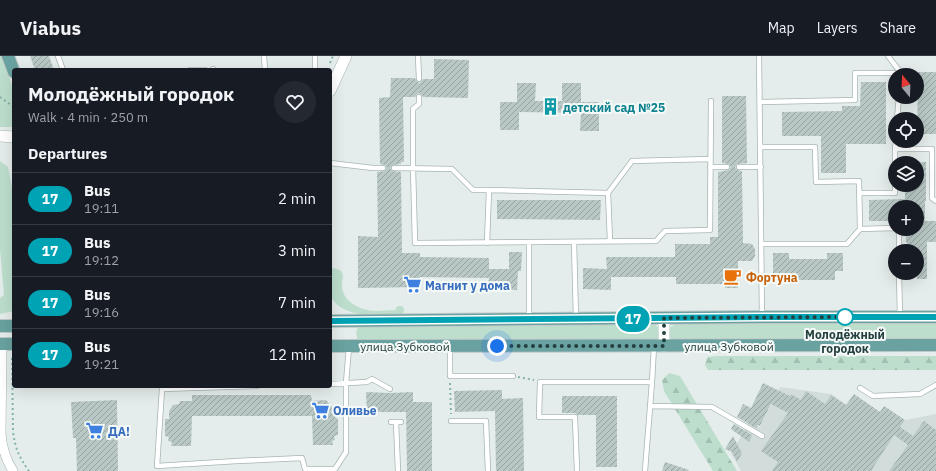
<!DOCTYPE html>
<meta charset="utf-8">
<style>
:root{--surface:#171b24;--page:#242831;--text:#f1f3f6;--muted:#9ea1a6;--line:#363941}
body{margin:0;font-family:"IBM Plex Sans",sans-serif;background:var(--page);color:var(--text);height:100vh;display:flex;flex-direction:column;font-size:15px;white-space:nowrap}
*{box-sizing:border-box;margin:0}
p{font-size:13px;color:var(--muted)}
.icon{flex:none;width:22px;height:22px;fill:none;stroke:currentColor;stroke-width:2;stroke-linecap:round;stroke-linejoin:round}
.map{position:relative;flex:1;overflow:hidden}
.details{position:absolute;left:12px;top:12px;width:320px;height:320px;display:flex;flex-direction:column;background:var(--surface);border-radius:4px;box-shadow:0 4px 16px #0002}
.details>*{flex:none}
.badge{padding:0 8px;border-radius:13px;font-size:14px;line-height:26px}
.needle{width:26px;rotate:341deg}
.tools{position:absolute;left:888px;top:12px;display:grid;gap:8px}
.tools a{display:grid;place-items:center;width:36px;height:36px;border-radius:50%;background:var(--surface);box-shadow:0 4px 16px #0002;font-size:20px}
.you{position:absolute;width:20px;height:20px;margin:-10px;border:3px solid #fff;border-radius:50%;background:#1a73e8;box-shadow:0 0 0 6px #1a73e833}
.map>.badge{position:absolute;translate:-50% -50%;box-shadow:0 0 0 2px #fff}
h2{padding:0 16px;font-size:15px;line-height:36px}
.round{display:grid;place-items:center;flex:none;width:42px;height:42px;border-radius:21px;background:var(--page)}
.summary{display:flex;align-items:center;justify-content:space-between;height:68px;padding:0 16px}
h1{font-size:19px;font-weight:800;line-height:30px}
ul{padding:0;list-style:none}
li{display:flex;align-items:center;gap:12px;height:52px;padding:0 16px;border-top:1px solid var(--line)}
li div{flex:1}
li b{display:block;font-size:15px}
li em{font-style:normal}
li .badge{min-width:44px;font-weight:700;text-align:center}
header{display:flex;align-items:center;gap:24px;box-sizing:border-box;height:56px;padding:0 20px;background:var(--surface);border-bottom:1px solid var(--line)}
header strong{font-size:19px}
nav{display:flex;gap:22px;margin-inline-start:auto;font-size:14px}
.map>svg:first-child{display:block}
.built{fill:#d2dddb}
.green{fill:#bddecd}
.forest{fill:url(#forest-firs)}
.building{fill:url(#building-hatch)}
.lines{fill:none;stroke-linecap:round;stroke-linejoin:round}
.service-casing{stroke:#a6b5b4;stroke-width:6}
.minor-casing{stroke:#a6b5b4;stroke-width:10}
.tertiary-casing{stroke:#a6b5b4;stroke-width:12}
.primary-casing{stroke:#c1c9c9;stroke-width:14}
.path{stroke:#85b1ad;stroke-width:2;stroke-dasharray:2 3;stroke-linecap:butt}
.service{stroke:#fff;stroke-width:4.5}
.minor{stroke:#fff;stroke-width:9}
.tertiary{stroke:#fff;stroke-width:11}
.primary{stroke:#69a2a0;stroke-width:12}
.line-casing{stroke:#fff;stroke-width:9}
.line{stroke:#00a3b4;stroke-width:6}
.walk{stroke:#233f3e;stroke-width:4;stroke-dasharray:0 7.2}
.stop-dot{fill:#fff;stroke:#00a3b4;stroke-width:2}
.labels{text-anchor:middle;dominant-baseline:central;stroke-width:4;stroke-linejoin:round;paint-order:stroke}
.culture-label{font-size:12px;font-weight:bold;fill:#0d838f;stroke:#f5faf8;text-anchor:start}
.food-label{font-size:12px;font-weight:bold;fill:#c56008;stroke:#f5faf8;text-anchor:start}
.shop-label{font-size:12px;font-weight:bold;fill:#366cbe;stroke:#f5faf8;text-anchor:start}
.stop-label{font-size:12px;font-weight:bold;fill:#233f3e;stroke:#f5faf8}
.street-label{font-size:12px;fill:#233f3e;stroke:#f5faf8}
</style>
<header>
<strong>Viabus</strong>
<nav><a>Map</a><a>Layers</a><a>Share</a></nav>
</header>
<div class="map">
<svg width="936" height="415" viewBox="0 0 936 415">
<defs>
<pattern id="forest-firs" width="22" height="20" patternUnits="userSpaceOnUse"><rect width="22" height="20" fill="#bddecd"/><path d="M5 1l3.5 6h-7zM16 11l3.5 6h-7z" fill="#a2c0b1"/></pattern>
<pattern id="building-hatch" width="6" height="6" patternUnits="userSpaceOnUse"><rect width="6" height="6" fill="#b9c8c5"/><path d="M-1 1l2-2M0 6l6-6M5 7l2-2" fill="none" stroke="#96a4a1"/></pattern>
</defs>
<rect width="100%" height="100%" fill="#e4edeb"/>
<path class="built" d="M780,331L831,338L893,380L905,364L936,358V415H741L731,397L750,366L760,371Z"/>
<path class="green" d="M0,0H2L14,35V71H0Z
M0,105L8,111L14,143V255L0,258V242L4,239L0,193Z
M333,212C336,213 339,213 341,215C345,220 341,225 342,230C342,243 356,252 368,254C376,256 387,254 396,254V251L399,250H402L404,253C404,255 404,256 402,258C397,260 390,259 386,259C368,260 337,259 330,238C328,232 330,220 330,213Z
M936,265V284H671L669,277L670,271L677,268Z
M654,268L658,271V283L655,286H360C356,282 356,278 357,273L361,270Z"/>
<path class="forest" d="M718,300H936V314H708L705,309L707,301Z
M669,317L680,320L737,415H713L664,335L662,324Z"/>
<path class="building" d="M30,0H49L54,14H35Z
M434,3L469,4L468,42L423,41L422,39L419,37L417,38L415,41H403L404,106H401V108L393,109L390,112L392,115L401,116L402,197H420V201L489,202V213H509V196H522L521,215H518L517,234L488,233L489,222L420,221V231L358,232V180L378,181L377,116L385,115L387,112L385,109L380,108L379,42L390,41L391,22H415L416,25L419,27L421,26L423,23H434Z
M918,16H936V78H917Z
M861,26H886V88H846V117H821V80H782V56L842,55V50H860Z
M517,27H536L535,45H562V27H581V46H599V75H580L581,57L519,56V74H500V46H517Z
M722,40H746L747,107L737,108L735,111L737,114L742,115L743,187L752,188L755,193V200L752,205H738V232H725V228H676V221H611V234L583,233V212L607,213L606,201H675V188H710V181H718V116L729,114L731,111L729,108L722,107Z
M917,106H926V145H925V165H936V186H927V223H917V195H908L907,186H906V173H917V151H895V165H869V144L905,143V129H917Z
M497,144H601L600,164L497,163Z
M773,197H789V203H827V197H843V215H835V224H782V218H773Z
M763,327L790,340L791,338L801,344L806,335L825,348L831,339L846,349L854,338L880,356L884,350L905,364L900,371L913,380L924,365L936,374V415H889L908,389L894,379L871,415H772L778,406L761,395L788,357L771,348L760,370L758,369L756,372L737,361L743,348L751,352Z
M502,334V343L523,342L524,415H496L495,355L455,356L454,335Z
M366,336L390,337L413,336V346H432V415H407L406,356H367Z
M192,339H311L312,345L326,344L333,352L332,356L335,357V361L338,363V379L334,380L335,384L332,385L333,389H313L312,360H192L191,390H171L172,386L168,385L169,381L165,380V363H169V355L173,349L179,348L180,345H192Z
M562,340H617V411H596V359H578L575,357H562Z
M117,344L118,415H77L76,382H73L71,346Z
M734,368L752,379L749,386L731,373Z
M733,380L742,397L737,406L732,396L725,393Z
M665,406L689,414L688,415H662Z"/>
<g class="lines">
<defs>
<path id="service" d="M58,0L63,14
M264,0L265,14
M315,0V14
M418,0L419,23
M759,0L762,261
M888,0L901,17
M213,13V14
M190,14H205
M419,41V48L413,53V112L415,187L656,185L665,175L710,174L711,45
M760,46L855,44V17H901V19
M897,63L899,41
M896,85L895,93H932V142L936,145
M761,91H815L816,126L859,125L860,173L847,188H762
M330,107L373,112H383
M895,107V93
M710,111H727
M739,111H761
M394,112L452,113L473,134H489
M608,137L632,105L710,103
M860,137H895V107
M860,173L895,172
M896,173L899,177V195
M529,186V263
M574,186L576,262
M487,187L489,134L608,137L610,185
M899,217L900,261
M450,290V320H513
M330,328L367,326L372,323L390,333
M257,330L162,333L157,410L237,405L302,402L305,413H335L346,396V327L349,291
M860,332L873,340L920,338L936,329
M651,350L712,351L762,380
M451,365H486L488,415
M391,366H401
M396,366L398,415
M577,415L575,361H539L540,326H652
M645,415L652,326L654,290"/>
<path id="minor" d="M2,288L1,378C2,391 6,404 13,415"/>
<path id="tertiary" d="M330,35L346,0
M0,80L14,81
M664,262V290"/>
<path id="primary" d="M8,0L14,16
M330,265L762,261H936
M0,270H14
M0,288H14
M330,290L936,289"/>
</defs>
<use href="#service" class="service-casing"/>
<use href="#minor" class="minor-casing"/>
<use href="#tertiary" class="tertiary-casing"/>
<use href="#primary" class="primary-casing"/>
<path class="path" d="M330,7L333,0
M0,41L14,51
M12,302L13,375C15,392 19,401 29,415
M518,321L534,324
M450,327L451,358"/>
<use href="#service" class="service"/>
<use href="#minor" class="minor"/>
<use href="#tertiary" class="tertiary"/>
<use href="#primary" class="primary"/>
</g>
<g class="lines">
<defs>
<path id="line" d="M330,265L762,261H936"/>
</defs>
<use href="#line" class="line-casing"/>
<use href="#line" class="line"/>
<path class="walk" d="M497,290H664V262L848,261H845"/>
</g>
<defs>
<symbol id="building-bare" viewBox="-9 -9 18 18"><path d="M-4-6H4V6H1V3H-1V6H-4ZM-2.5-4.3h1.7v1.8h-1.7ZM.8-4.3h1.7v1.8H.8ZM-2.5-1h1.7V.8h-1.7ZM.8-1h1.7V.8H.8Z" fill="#0f9aa8" stroke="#f5faf8" stroke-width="2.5" paint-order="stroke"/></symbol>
<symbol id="cafe-bare" viewBox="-9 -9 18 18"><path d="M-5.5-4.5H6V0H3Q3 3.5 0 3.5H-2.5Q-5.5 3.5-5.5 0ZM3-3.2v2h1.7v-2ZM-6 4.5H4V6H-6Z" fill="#e8710a" stroke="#f5faf8" stroke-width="2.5" paint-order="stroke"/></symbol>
<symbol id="supermarket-bare" viewBox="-9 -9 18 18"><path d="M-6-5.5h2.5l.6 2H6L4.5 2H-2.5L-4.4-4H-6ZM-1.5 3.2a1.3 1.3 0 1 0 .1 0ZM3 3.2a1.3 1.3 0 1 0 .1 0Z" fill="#3f7fe0" stroke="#f5faf8" stroke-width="2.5" paint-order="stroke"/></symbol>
</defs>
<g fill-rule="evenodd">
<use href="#building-bare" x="538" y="38" width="25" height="25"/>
<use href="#cafe-bare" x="720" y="208" width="25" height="25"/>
<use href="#supermarket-bare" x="400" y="216" width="25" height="25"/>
<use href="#supermarket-bare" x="308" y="342" width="25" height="25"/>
<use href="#supermarket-bare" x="82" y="362" width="25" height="25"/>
</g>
<circle class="stop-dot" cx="845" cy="261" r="8"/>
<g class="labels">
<g class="culture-label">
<text x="563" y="51">детский сад №25</text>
</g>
<g class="food-label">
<text x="746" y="221">Фортуна</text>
</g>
<g class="shop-label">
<text x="425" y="229">Магнит у дома</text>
<text x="333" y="354">Оливье</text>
<text x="108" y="375">ДА!</text>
</g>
<g class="stop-label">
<text x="845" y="278">Молодёжный<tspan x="845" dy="14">городок</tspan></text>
</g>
<g class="street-label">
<text x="405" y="290">улица Зубковой</text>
<text x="729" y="290">улица Зубковой</text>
</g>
</g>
</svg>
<div class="tools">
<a><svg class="needle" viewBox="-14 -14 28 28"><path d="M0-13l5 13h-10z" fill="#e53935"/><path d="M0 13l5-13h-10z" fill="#9ea1a6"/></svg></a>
<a><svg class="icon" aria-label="locate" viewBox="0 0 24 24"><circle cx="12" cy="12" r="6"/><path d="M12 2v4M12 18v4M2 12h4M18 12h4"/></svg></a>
<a><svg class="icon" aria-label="layers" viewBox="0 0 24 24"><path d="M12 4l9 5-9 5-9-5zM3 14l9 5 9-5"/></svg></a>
<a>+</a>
<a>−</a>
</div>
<div class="you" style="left:497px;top:290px"></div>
<b class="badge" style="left:633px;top:263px;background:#00a3b4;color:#fff">17</b>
<section class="details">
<div class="summary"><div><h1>Молодёжный городок</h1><p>Walk · 4 min · 250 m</p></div><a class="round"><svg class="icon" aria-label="heart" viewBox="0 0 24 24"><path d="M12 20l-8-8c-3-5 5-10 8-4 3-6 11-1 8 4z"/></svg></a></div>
<h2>Departures</h2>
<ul>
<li><span class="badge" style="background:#00a3b4;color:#fff">17</span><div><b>Bus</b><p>19:11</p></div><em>2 min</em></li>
<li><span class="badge" style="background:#00a3b4;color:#fff">17</span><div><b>Bus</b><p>19:12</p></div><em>3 min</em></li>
<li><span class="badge" style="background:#00a3b4;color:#fff">17</span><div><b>Bus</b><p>19:16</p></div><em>7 min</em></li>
<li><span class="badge" style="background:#00a3b4;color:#fff">17</span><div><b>Bus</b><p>19:21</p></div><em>12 min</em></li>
</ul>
</section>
</div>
